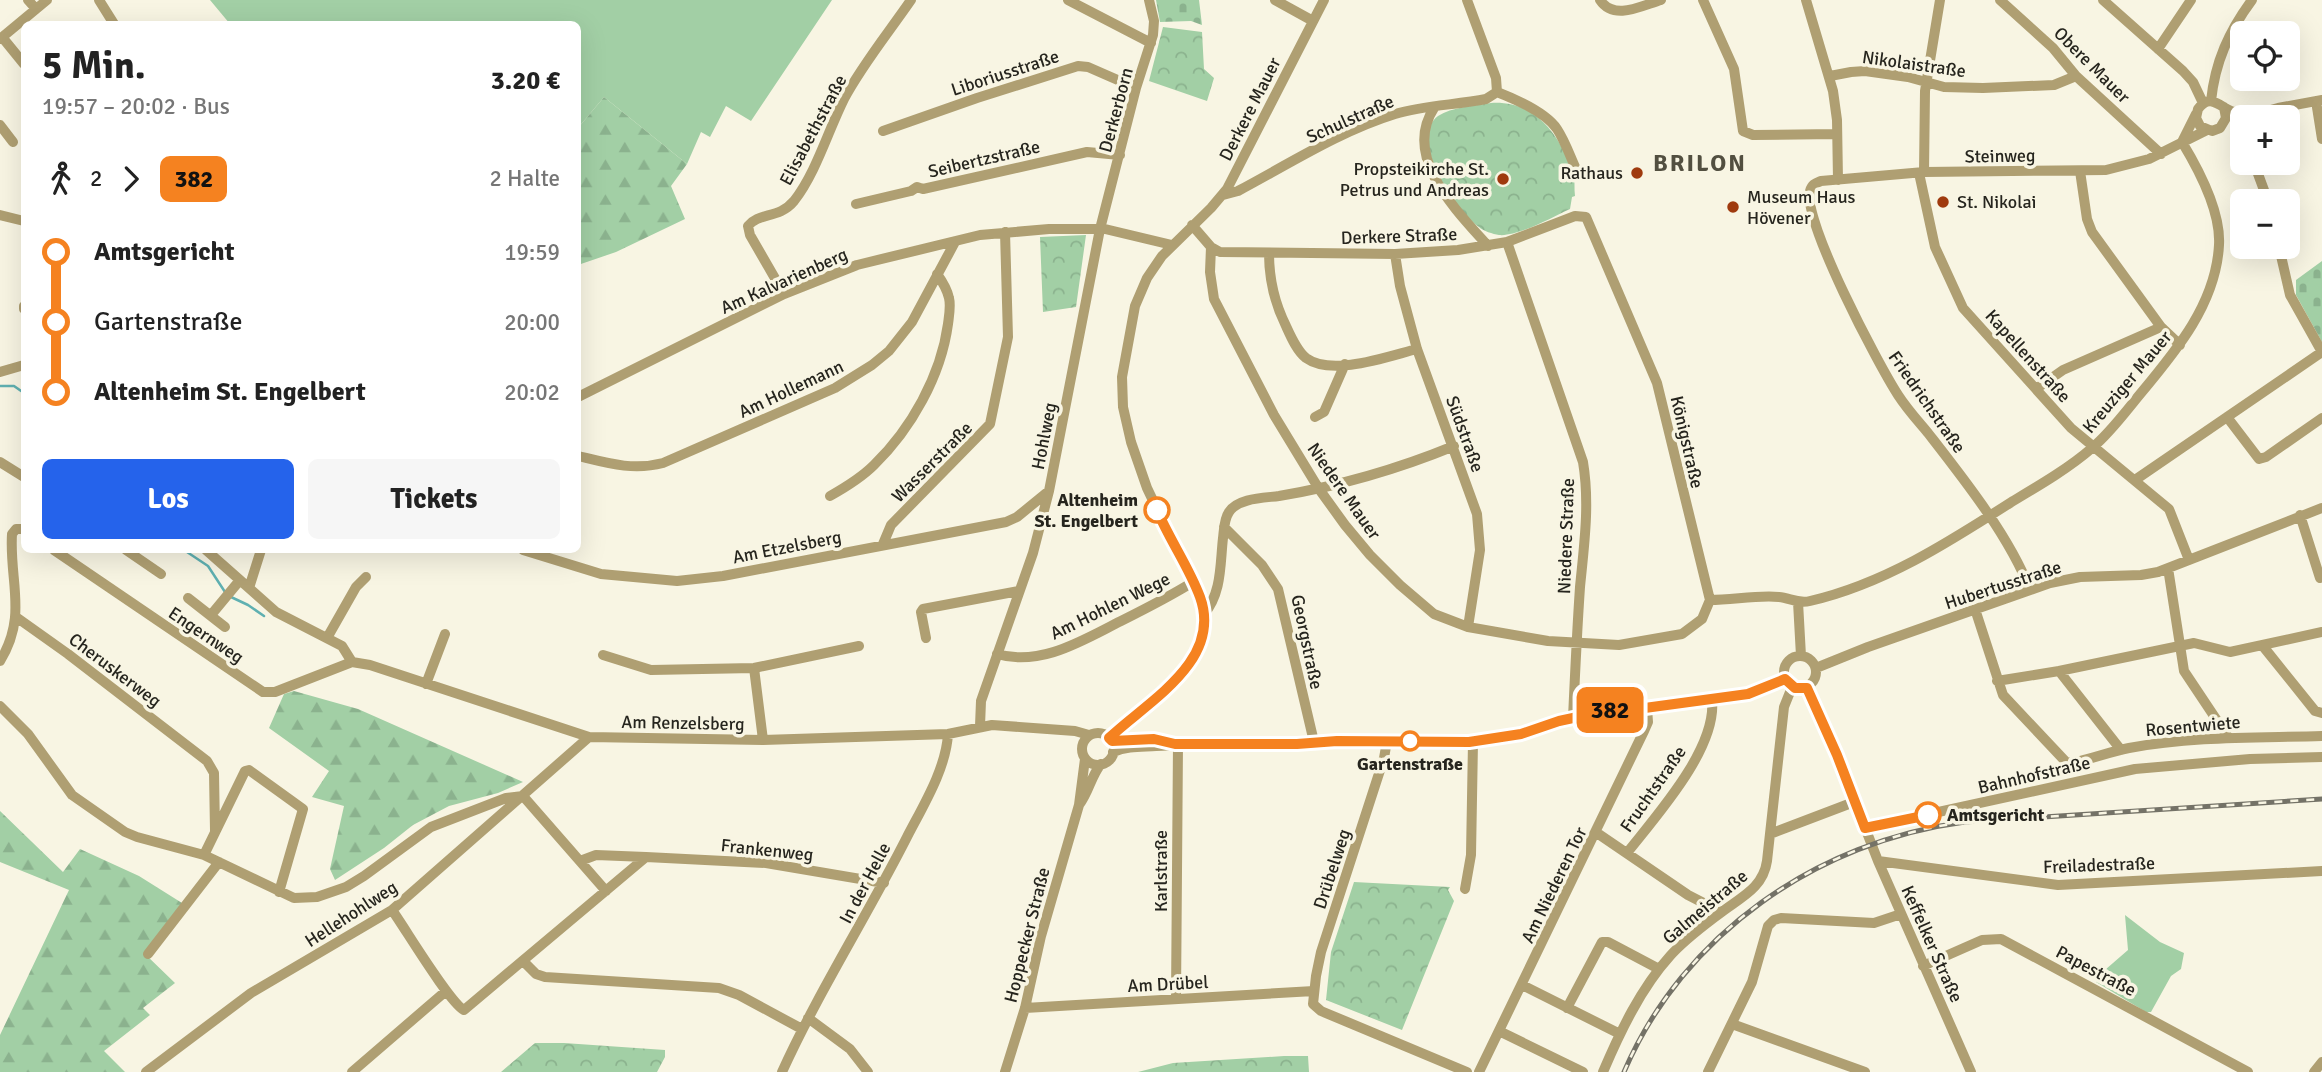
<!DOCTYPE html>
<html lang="de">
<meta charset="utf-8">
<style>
:root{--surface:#fff;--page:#f6f6f6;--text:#222;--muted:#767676;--accent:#2563eb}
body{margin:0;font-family:Signika,sans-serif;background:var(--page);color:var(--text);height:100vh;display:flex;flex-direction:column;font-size:26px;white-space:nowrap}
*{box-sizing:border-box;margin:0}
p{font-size:23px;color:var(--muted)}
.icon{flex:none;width:38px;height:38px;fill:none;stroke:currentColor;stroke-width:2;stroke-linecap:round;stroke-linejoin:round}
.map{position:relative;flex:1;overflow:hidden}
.panel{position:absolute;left:21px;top:21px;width:560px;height:532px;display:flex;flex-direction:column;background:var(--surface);border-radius:10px;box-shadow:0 7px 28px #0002}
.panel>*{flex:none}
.badge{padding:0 14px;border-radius:10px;font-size:24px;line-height:46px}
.controls{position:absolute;left:2230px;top:21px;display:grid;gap:14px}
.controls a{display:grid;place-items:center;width:70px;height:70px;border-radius:10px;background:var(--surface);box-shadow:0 7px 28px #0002;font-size:35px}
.map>.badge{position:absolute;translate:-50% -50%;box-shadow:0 0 0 4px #fff}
.legs{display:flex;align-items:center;gap:10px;height:77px;padding:0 21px;font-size:23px}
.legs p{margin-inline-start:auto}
.overview{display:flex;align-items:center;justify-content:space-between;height:119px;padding:0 21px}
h1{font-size:38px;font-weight:700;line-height:52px}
.button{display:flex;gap:14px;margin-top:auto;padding:14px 21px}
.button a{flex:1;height:80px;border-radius:10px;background:var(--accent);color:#fff;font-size:28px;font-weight:700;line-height:80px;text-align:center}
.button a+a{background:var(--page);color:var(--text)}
ul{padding:0 21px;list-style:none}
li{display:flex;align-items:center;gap:24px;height:70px;font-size:26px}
li i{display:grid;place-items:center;width:10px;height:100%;margin:0 9px;background:currentColor}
li i::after{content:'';width:18px;height:18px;margin:-9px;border:5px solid;border-radius:50%;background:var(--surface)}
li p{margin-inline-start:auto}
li:first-child i{background:linear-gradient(#0000 50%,currentColor 0)}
li:last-child i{background:linear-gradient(currentColor 50%,#0000 0)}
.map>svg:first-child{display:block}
.grass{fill:#a2cfa5}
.forest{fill:url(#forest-firs)}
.cemetery{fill:url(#cemetery-stones)}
.park{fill:url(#park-crowns)}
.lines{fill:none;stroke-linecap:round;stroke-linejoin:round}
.stream{stroke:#5fb0b1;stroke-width:2.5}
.minor{stroke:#af9f72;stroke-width:10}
.rail-casing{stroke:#747267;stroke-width:5}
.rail{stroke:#f8f5e3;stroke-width:2.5;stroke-dasharray:8;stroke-linecap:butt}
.line-1-casing{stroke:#fff;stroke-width:16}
.line-1{stroke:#f58220;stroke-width:10}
.poi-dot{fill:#9f3a0e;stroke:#f8f5e3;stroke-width:2.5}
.stop-1-dot{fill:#fff;stroke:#f58220;stroke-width:3.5}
.labels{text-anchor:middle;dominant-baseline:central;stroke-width:7;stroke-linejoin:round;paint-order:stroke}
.street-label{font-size:18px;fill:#26251e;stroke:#f8f5e3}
.poi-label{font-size:18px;fill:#26251e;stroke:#f8f5e3;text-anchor:end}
.stop-label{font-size:18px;font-weight:bold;fill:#26251e;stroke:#f8f5e3;text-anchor:end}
.district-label{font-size:24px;font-weight:bold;letter-spacing:2px;fill:#524f40;stroke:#f8f5e3}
</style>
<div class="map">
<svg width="2322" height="1072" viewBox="0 0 2322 1072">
<defs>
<pattern id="forest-firs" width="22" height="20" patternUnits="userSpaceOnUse" patternTransform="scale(1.75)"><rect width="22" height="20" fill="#a2cfa5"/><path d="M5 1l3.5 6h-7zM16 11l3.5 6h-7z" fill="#8bb28e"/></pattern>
<pattern id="cemetery-stones" width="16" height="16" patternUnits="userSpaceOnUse" patternTransform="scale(1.75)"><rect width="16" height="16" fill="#a2cfa5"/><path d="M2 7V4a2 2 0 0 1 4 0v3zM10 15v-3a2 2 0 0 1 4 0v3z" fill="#8bb28e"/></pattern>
<pattern id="park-crowns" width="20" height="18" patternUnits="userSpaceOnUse" patternTransform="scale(1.75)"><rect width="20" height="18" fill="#a2cfa5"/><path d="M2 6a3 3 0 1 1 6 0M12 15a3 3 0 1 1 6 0" fill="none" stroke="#8bb28e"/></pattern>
</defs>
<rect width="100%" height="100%" fill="#f8f5e3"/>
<path class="grass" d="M210,0H832L751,121L726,106L710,137L701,132L687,164L604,97L578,128V24H230Z
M2125,915L2160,942L2184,953L2181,969L2171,976L2151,1012H2146L2096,982L2098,976L2128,950Z"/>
<path class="forest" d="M604,97L687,164L671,186L685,219L616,252L578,265V128Z
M294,691L358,709L523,782L498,793L449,806L413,825L384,848L335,880L330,869L344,806L312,797L329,771L269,728L284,694Z
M0,811L63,872L80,849L139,876L182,903L144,953L175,983L143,1008L150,1015L104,1051L125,1072H0V1035L69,890L0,862Z"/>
<path class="cemetery" d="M1156,0H1199L1202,25L1191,21L1160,22Z
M2322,261V342L2296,295V280Z"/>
<path class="park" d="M1163,27L1202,32L1204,69L1214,78L1207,101L1149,81Z
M1491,103C1528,101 1550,123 1566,155C1568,161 1573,168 1574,175C1575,181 1574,189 1575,196L1572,197L1570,209C1553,217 1517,237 1499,235C1493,234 1483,231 1479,227C1456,212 1407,139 1438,116C1452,107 1474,106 1491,103Z
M1086,235L1076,307L1043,312L1040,237Z
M1354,882L1450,887L1448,890L1454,901L1402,1030L1326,1000L1331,952Z
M535,1043H564L665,1050V1057L657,1072H501Z
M1284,1056H1308L1309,1072H1138L1173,1063Z"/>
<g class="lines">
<path class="stream" d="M0,386H14L24,393
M184,550L208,566L225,592
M231,597L248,605L264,616"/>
<path class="minor" d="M28,0L36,9
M99,0L114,24
M1068,0L1151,43
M1275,0L1313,21
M1467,0L1496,78L1497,92
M1600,0C1614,21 1641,6 1661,0
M1703,0L1734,69L1743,131L1753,135L1836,134
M1806,0L1833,91L1837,120L1838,180
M2000,0L2053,48L2076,76L2161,154
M2103,0L2183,71L2193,82L2203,103
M2,37L24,64
M0,39L47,0
M2158,49L2191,0
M1830,76L1851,72L1865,71L1908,77L1944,87L1983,88L2054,85L2076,76
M1497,92C1515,99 1546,113 1557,129C1565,141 1570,156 1576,169
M2211,101C2215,62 2229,31 2252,0
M2316,101L2322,139
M2224,107L2226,118L2220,128L2212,131L2200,126L2196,118L2198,109C2208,96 2215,102 2227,109C2234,113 2242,114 2250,115
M1434,108C1402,157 1456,210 1488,246
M2245,117L2278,108L2322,100
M0,125L13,142
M883,131L977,98L1078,66L1088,67L1136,88
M2182,142L2196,114
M2254,163L2268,201
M2080,171L2087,219L2092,232L2161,327L2180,345
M1924,172L1925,91L1940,0
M1919,173L1935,247L1963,308L2071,428L2169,509L2189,560
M1223,195L1238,191C1289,164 1340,131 1395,114C1424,105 1457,105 1486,99L1497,92
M856,204L911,191L917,187L923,189L1087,152L1120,155
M0,215L24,221
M1192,225L1211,247L1220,252L1395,254L1458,250L1507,242L1575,216L1586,217L1657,383L1710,600L1702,619L1682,634L1619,645L1548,641L1468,627L1434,614L1400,585L1370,555L1345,525L1319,489L1274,415L1214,299L1210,272L1211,247
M1507,242L1583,462C1590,504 1584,546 1580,587C1577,631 1575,674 1573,718
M2279,247L2290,295L2322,352
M1269,253C1269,280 1274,302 1286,326C1291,337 1297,351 1306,358C1332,377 1389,356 1417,349
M1395,254L1400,286L1417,349L1477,514L1480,550L1468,627
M784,294L750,235L748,226C759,212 779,219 794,201C816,173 828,131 844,99C862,65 889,32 911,0
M24,306V309
M0,372L24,365
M2036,389L2063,370L2161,327
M578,397L784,294L857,265L980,235L1049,229H1105L1172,245
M1315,417L1324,412L1345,364
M2227,417L2259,459L2266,457L2322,418
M578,456C607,463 633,471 663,463L835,388L872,365L889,351L912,322L955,242
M0,462L24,477
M2135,480L2322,352
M830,496C846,487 861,478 874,465C911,429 941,376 948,324C949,316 951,306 949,298C947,289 942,281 937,274
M2300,515L2320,578
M1224,527L1262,565L1278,589L1314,742
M883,544L891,525L990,424L1008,337L1005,232
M54,550L263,692H275L352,662
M126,550L161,574
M206,550L276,612L342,646L352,662L370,665L589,737L763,740L948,734L992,725L1075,731L1089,735
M523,550L601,574L677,581L723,576L1006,522L1017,517L1049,491
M2168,568L2184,671L2228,737
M249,588L261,550
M2030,590C2010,537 1963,478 1928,433C1918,421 1907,409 1898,395C1879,366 1802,220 1810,191C1812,184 1816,183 1821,181L1924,172L2106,170L2149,159L2207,130
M188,598L225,627
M1710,600C1733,600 1756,595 1779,597C1790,598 1798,604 1810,601C1884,584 1949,542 2013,501C2040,485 2069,468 2092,448C2111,432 2126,411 2141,393C2177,350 2216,303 2219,245C2221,211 2199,170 2182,142
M1798,602L1801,656
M1975,609L2003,695L2066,762L2072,763C2091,759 2109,752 2129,748C2193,736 2257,738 2322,736
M1204,614C1222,593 1220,564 1223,538C1224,530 1224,519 1229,512C1238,498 1264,498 1279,496C1339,486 1398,469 1454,446
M211,615L240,580
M16,617L68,654L207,761L214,773L215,831
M327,638L356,587L366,577
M926,638L921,612L923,609L1019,591
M2262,645L2315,711L2322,713
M997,654C1041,667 1083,640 1121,621C1145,609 1169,597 1193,582
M603,655L651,670L754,668L859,646
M1784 672a16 16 0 1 1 32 0a16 16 0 1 1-32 0Z
M0,661C28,616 9,581 12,534L16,529H24
M754,668L763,740
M1816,668L1868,647L2050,583L2080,577L2141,575L2158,572L2322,508
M2059,671L2194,643L2230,652L2322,632
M1997,681L2059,671L2121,750
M426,684L445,634
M1807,688L1837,755L1878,861L1971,1072
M0,706L28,734L72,795L125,832L137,837L204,855L294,898L317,897L346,887L364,876L431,827L506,798L523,796
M980,726L981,701L1033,553L1049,491L1100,229L1136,88L1153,35L1154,21L1149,0
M1082 749a16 16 0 1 1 32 0a16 16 0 1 1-32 0Z
M1109,738L1186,668L1202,637L1204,623L1201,601L1147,488L1131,442L1123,407L1122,377L1135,306L1147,278L1162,256L1211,208L1227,189L1324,0
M1112,741L1142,739L1165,741
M1387,741L1384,758L1321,952L1316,976L1313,1004L1321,1011L1467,1072
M1113,752C1128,746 1141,747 1156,746C1211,742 1266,746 1321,741L1469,742L1521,734L1584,715L1613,710L1631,711L1748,694L1785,679
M523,796L606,891
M1079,805C1089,792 1091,776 1101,764
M1865,828L2135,769L2250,759L2322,757
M1597,833L1688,895L1721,912
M1770,834L1854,802
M1627,853C1656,816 1717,749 1712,700
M204,855L245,771L249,770L303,809L279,892
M580,861L596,855L646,857
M1878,861L2058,885L2322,871
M1465,889L1471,855L1473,742
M392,910C405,928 449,1002 464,1010L646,857L766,863L884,883
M148,954L219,862
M523,961L536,974L545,977L719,988L739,995L802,1029
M1923,966L1982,940L2001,939L2248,1072
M1522,985L1620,1034
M1176,998L1178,744
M1025,1008L1314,991
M1567,1008L1602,942H1608L1659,969
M808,1018L850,1049L868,1072
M1732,1024L1865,1072
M1499,1031L1583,1072
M146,1072L251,993L392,910L589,737
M352,1072L446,991
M782,1072C819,991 867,916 907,837C923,806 946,769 948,734
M1005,1072L1025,1008L1041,936L1079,805L1085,759
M1479,1072L1644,731L1648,722L1647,708
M1603,1072C1620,1032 1641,988 1670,956C1684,940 1702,927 1719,914C1739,898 1763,889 1767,861L1784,707L1792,687
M1708,1072L1752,982L1768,926L1774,920L1781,918L1874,923L1901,914
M2314,1072L2322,1062"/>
<defs>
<path id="rail" d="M1624,1072C1683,934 1818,841 1965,822L2322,799"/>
</defs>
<use href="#rail" class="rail-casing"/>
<use href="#rail" class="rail"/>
</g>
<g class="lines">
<defs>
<path id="line-1" d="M1157,510C1169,539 1189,567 1200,597C1223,661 1148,701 1109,738L1112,741L1154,739L1175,744H1297L1337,741L1469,742L1521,734L1559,721L1601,712L1630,710L1748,694L1785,679L1795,688H1807L1837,755L1865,828L1928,815"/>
</defs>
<use href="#line-1" class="line-1-casing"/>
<use href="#line-1" class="line-1"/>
</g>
<g class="poi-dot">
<circle cx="1637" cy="173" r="7"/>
<circle cx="1503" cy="179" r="7"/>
<circle cx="1943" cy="202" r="7"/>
<circle cx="1733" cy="207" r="7"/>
</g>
<g class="stop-1-dot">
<circle cx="1157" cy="510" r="12"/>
<circle cx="1410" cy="741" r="9"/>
<circle cx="1928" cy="815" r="12"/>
</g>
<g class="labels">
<g class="street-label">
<text transform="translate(1914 64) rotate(8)">Nikolaistraße</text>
<text transform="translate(2092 65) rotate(45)">Obere Mauer</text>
<text transform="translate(1005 73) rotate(-18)">Liboriusstraße</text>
<text transform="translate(1250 109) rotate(-63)">Derkere Mauer</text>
<text transform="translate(1116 110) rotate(-75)">Derkerborn</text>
<text transform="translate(1350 119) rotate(-24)">Schulstraße</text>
<text transform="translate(813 130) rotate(-62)">Elisabethstraße</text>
<text transform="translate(2000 156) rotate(-1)">Steinweg</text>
<text transform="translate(984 159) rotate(-13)">Seibertzstraße</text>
<text transform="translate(1399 236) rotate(-2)">Derkere Straße</text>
<text transform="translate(784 281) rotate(-24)">Am Kalvarienberg</text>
<text transform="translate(2028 356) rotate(48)">Kapellenstraße</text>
<text transform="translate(2127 382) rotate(-50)">Kreuziger Mauer</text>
<text transform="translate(791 389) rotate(-25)">Am Hollemann</text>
<text transform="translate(1927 402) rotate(55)">Friedrichstraße</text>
<text transform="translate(1465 434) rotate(70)">Südstraße</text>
<text transform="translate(1044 436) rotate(-79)">Hohlweg</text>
<text transform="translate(1687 442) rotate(77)">Königstraße</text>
<text transform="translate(932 462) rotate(-45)">Wasserstraße</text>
<text transform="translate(1344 491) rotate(55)">Niedere Mauer</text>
<text transform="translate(1566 536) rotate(-88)">Niedere Straße</text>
<text transform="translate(787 547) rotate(-11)">Am Etzelsberg</text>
<text transform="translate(2003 585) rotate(-18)">Hubertusstraße</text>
<text transform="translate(1110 606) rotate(-26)">Am Hohlen Wege</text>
<text transform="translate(206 635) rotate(34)">Engernweg</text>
<text transform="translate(1307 642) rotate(78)">Georgstraße</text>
<text transform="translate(115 670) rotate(37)">Cheruskerweg</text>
<text transform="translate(683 723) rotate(1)">Am Renzelsberg</text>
<text transform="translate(2193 726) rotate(-5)">Rosentwiete</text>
<text transform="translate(2034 775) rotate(-13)">Bahnhofstraße</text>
<text transform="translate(1653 789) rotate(-55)">Fruchtstraße</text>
<text transform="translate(767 850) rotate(6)">Frankenweg</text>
<text transform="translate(2099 865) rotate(-2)">Freiladestraße</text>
<text transform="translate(1332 869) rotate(-72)">Drübelweg</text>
<text transform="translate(1161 871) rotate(-90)">Karlstraße</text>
<text transform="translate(865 883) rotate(-62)">In der Helle</text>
<text transform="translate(1554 885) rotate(-64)">Am Niederen Tor</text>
<text transform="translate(1705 907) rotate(-40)">Galmeistraße</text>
<text transform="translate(351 914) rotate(-33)">Hellehohlweg</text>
<text transform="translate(1027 935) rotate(-76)">Hoppecker Straße</text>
<text transform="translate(1932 944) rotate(66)">Keffelker Straße</text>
<text transform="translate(2096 971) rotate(28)">Papestraße</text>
<text transform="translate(1168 984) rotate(-3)">Am Drübel</text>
</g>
<g class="poi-label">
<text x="1489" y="169">Propsteikirche St.<tspan x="1489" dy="21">Petrus und Andreas</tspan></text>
<text x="1623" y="173">Rathaus</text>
<text x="1747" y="197" text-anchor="start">Museum Haus<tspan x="1747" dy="21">Hövener</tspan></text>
<text x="1957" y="202" text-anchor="start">St. Nikolai</text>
</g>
<g class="stop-label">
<text x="1138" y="500">Altenheim<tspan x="1138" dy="21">St. Engelbert</tspan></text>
<text x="1410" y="764" text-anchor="middle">Gartenstraße</text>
<text x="1947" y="815" text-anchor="start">Amtsgericht</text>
</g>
<g class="district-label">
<text x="1700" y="163">BRILON</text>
</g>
</g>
</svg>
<div class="controls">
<a><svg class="icon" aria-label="locate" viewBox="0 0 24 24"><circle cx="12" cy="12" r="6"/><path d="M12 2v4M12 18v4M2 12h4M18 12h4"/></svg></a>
<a>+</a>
<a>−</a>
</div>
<b class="badge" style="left:1610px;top:710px;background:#f58220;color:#111">382</b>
<section class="panel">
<div class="overview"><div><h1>5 Min.</h1><p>19:57 – 20:02 · Bus</p></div><b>3.20 €</b></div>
<div class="legs"><svg class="icon" aria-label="walk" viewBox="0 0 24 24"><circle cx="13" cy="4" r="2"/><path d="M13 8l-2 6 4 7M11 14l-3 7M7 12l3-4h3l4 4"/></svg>2<svg class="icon" aria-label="forward" viewBox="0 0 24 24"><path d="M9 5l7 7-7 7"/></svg><b class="badge" style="background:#f58220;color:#111">382</b><p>2 Halte</p></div>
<ul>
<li><i style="color:#f58220"></i><b>Amtsgericht</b><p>19:59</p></li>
<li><i style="color:#f58220"></i><span>Gartenstraße</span><p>20:00</p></li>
<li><i style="color:#f58220"></i><b>Altenheim St. Engelbert</b><p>20:02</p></li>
</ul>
<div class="button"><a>Los</a><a>Tickets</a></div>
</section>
</div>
